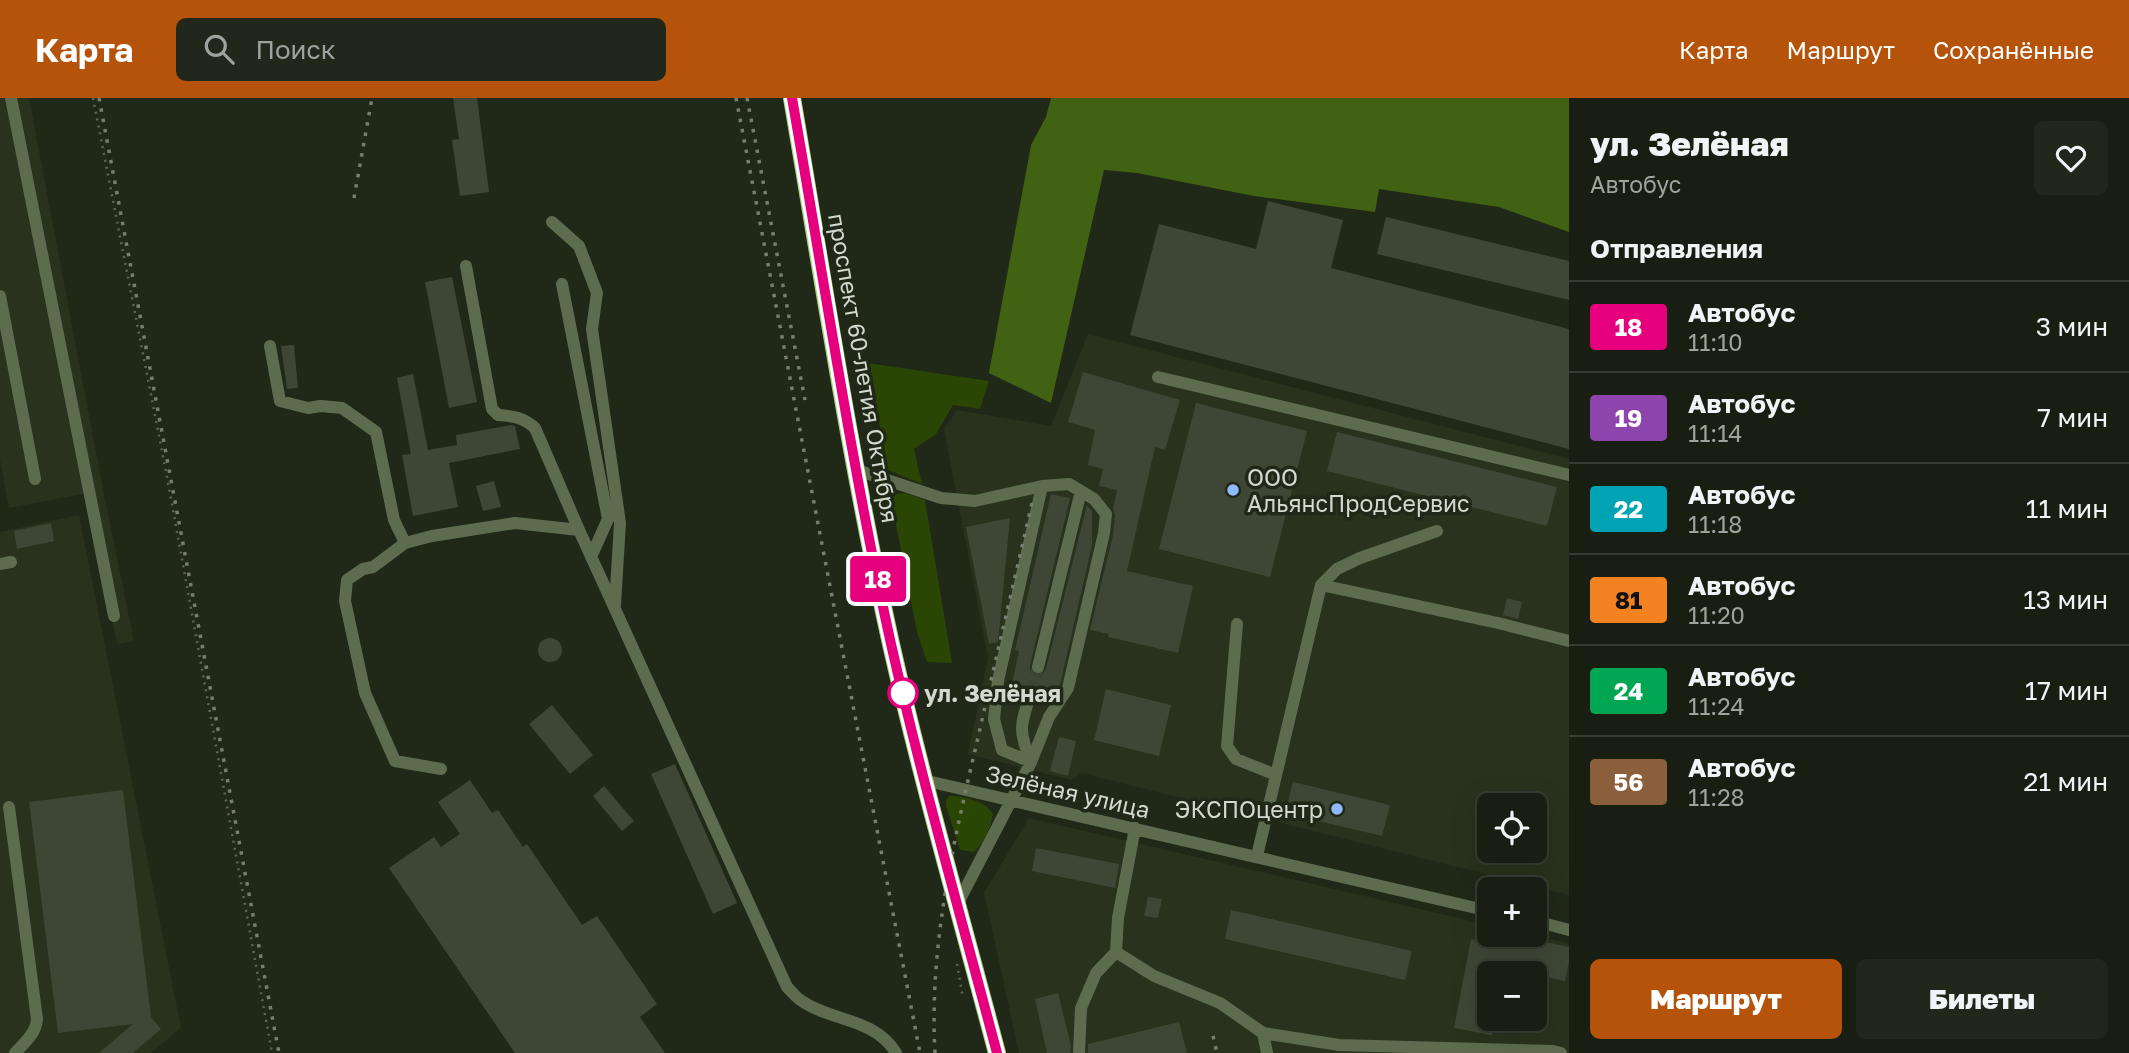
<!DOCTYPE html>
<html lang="ru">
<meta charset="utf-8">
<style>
:root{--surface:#181e12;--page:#21271b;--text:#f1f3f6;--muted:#9fa29f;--line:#363c32;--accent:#b45309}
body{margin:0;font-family:"Golos Text",sans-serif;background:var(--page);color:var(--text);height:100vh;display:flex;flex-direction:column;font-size:26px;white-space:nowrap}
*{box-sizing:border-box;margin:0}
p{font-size:23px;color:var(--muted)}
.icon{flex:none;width:38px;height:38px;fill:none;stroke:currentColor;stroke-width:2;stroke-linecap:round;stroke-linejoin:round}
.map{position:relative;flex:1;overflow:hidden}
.panel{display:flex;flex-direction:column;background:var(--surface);width:560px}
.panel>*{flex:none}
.badge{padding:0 14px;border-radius:5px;font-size:24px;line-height:46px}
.controls{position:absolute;left:1477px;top:695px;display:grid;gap:14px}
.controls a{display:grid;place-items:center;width:70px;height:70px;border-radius:10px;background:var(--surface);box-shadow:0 7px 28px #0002,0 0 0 2px var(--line);font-size:35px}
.map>.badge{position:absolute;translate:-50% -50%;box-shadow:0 0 0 4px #fff}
h2{padding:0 21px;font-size:26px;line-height:63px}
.round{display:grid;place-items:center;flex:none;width:74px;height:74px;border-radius:10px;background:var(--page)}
.head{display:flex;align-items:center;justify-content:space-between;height:119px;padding:0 21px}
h1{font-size:33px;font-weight:800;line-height:52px}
.cta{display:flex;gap:14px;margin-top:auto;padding:14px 21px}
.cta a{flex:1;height:80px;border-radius:10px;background:var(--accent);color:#fff;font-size:28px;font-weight:800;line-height:80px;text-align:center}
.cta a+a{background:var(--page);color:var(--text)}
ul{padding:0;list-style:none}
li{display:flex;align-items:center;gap:21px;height:91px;padding:0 21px;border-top:2px solid var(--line)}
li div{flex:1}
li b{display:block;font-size:26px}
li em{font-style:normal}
li .badge{min-width:77px;font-weight:700;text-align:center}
header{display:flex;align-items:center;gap:42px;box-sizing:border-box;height:98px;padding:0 35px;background:var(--accent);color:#fff}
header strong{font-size:33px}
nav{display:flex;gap:38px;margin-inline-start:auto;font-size:24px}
.search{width:490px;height:63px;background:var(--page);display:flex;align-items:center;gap:18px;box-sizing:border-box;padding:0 24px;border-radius:10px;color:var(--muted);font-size:26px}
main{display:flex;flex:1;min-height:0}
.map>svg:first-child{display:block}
.built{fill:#28321d;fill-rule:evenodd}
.green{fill:#2b4504}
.forest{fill:#416212}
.building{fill:#3e4736}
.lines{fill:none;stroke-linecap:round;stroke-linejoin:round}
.minor-tunnel{stroke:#3b4333;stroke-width:12;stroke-dasharray:12 6;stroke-linecap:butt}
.path{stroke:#5e6557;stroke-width:2.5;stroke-dasharray:2 5;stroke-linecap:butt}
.minor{stroke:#5d6c4e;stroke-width:12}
.highway{stroke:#a9d082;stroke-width:18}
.rail{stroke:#777e71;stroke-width:3.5;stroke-dasharray:3.5 7;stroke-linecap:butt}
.line-casing{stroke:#fff;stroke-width:16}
.line{stroke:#e6007e;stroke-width:10}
.poi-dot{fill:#90b8fd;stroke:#202818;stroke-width:2.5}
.stop-dot{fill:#fff;stroke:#e6007e;stroke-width:3.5}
.labels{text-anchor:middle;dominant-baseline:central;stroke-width:7;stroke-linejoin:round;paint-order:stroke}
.street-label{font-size:23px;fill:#d3d9cf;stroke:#202818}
.poi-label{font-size:23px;fill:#d3d9cf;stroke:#202818;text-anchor:start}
.stop-label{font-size:23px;font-weight:bold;fill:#d3d9cf;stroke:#202818;text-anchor:start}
</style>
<header>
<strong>Карта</strong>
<div class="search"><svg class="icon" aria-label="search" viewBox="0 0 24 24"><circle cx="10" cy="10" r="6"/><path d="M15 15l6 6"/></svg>Поиск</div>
<nav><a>Карта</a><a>Маршрут</a><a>Сохранённые</a></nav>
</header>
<main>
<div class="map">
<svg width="1569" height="955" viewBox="0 0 1569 955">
<rect width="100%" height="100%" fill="#202818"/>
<path class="built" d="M0,0H29L103,391L134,543L117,546L88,395L9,410L0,362Z
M1088,236L1569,361V797L1082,675L1072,682L968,656L988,560L944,331L957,312L1051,328ZM1489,707H1535V752H1489Z
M79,417L181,930L151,955H0V434Z
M1029,720L1489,827V836L1532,837L1569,845V955H1019L984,795ZM1489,875H1535V920H1489Z"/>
<path class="green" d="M868,265L989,283L980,311L953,307L936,336L914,351L922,386L888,372Z
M905,395L925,402L952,565L927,564L917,534L890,396Z
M949,698C964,698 986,703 993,716C991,729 984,744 974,754L960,752L946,708V702Z"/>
<path class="forest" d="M1051,0H1569V134L1499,109L1379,91L1375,114L1254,98L1137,75L1104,72L1051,305L989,275L1031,47L1046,19Z"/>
<path class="building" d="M453,0H477L489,94L460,98L452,42L459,41Z
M1268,103L1343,122L1331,170L1569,231V351L1130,237L1159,126L1256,151Z
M1386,119L1569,163V202L1377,156Z
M452,179L477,304L449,310L425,184Z
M294,247L298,290L287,291L281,248Z
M1083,274L1180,302L1165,352L1155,349L1127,473L1193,488L1178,555L1108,539L1109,536L1090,532L1113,437L1115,417L1113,411L1117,392L1099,388L1103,371L1088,367L1095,332L1068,324Z
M413,276L428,352L457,347L456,337L511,327L515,328L520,351L449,365L458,409L413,418L402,357L411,356L397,280Z
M1196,305L1307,333L1270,479L1159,451Z
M1337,334L1557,389L1547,428L1327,373Z
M494,383L501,409L483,413L476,388Z
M1051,396L1070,400L1030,567V572L1035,577H1041L1046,571L1087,407L1092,413V447L1060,587L1051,600L1039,597L1038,590L1034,587L1026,588L1022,593L1012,586L1019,553L1015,552Z
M1010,420L998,544L989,546L966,429Z
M51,425L54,443L17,451L14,433Z
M1507,500L1522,504L1518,521L1503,517Z
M538 552a12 12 0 1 1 24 0a12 12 0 1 1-24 0Z
M1106,591L1171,607L1159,658L1094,642Z
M552,607L593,657L570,676L529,626Z
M1059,639L1076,643L1068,678L1050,673Z
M675,666L737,805L713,816L651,676Z
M470,682L492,715L498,712L523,749L527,746L582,827L597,818L657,906L640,919L665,955H515L389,770L434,739L441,749L460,736L438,704Z
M1293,684L1390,707L1382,738L1285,715Z
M604,688L634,723L622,733L593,698Z
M123,692L151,919L161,931L133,955H99L133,926L58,935L29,704Z
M1036,750L1119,766L1115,790L1032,773Z
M1148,799L1162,801L1158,820L1144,818Z
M1231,812L1412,853L1405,882L1225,841Z
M1517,838L1569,849V864L1565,883L1535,877V875L1505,871L1504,875H1489V920H1495L1492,937L1454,930L1471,841L1515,849Z
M1058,895L1071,948L1070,955H1047L1035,901Z
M1179,924L1187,955H1088V946Z"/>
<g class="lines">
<path class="minor-tunnel" d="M1031,595L1038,569"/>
<path class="path" d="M93,0L167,379L272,955
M957,866L963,900"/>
<path class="minor" d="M11,0L114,518
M552,124L579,148L597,195L592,231L620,425L615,507
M466,168L492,311L498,317C513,318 523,319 535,330L579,432
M562,186L608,421L591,459
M0,198L35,381
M270,248L280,303L308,310L321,308L342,310L376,334L394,422L405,445
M1158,279L1569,377
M857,372L941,400L975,403L1042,388L1069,386L1094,401L1106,416L1104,435L1068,590L1049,619L1031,664L958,805
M0,466L11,464
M1321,487L1498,525L1569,543
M1237,526L1227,648L1236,661L1276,677
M1038,569L1081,393
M1031,595C1020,628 1018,632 1031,664
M1031,664L1002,652L994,621L998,583L1042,388
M441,671L395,663L365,595L345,503L347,482L363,471L373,469L405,445L432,438L515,425L579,432L787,889C791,893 795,898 799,901C830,924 874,919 896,955
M923,682L1489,813
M9,709L37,921C36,936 24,945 15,955
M1135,730L1118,820L1116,854L1154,878L1220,905L1263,935L1339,947L1553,953L1561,955
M1257,758L1321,487L1337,471L1360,460L1437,433
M1535,823L1569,832
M1263,935L1267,955
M1079,955L1081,910L1096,875L1116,854"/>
<path class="highway" d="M792,0C823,182 851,365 891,546C922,683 961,819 997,955"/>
<path class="rail" d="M99,0L279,955
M736,0L920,955
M747,0L805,302
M354,100L372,0
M1213,938L1217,955
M935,955C929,849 953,746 977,644C995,564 1014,484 1032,405"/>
</g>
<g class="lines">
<defs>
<path id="line" d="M792,0C824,182 851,365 891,546C922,683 961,819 997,955"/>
</defs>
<use href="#line" class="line-casing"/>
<use href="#line" class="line"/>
</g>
<g class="poi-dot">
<circle cx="1233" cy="392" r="7"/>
<circle cx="1337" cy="711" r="7"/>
</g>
<circle class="stop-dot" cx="903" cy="595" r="14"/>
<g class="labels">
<g class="street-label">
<text transform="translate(864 270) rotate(80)">проспект 60-летия Октября</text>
<text transform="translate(1068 693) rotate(13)">Зелёная улица</text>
</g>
<g class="poi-label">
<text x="1247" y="379">ООО<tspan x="1247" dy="26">АльянсПродСервис</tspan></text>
<text x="1323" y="711" text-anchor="end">ЭКСПОцентр</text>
</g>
<g class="stop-label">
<text x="924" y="595">ул. Зелёная</text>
</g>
</g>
</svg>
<div class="controls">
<a><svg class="icon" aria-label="locate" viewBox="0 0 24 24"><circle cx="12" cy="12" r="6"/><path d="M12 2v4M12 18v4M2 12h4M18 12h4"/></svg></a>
<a>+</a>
<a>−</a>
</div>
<b class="badge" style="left:878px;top:481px;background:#e6007e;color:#fff">18</b>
</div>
<section class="panel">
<div class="head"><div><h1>ул. Зелёная</h1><p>Автобус</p></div><a class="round"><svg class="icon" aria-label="heart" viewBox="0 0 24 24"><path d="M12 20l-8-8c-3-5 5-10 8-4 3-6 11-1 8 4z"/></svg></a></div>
<h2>Отправления</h2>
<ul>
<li><span class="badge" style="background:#e6007e;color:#fff">18</span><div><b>Автобус</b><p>11:10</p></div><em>3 мин</em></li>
<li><span class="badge" style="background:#8e44ad;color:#fff">19</span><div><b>Автобус</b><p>11:14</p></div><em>7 мин</em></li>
<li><span class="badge" style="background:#00a3b4;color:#fff">22</span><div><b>Автобус</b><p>11:18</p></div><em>11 мин</em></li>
<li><span class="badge" style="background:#f58220;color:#111">81</span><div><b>Автобус</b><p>11:20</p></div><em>13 мин</em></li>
<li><span class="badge" style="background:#00a651;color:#fff">24</span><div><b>Автобус</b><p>11:24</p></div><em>17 мин</em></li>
<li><span class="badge" style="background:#8b5e3c;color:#fff">56</span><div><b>Автобус</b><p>11:28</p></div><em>21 мин</em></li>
</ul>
<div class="cta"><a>Маршрут</a><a>Билеты</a></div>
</section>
</main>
